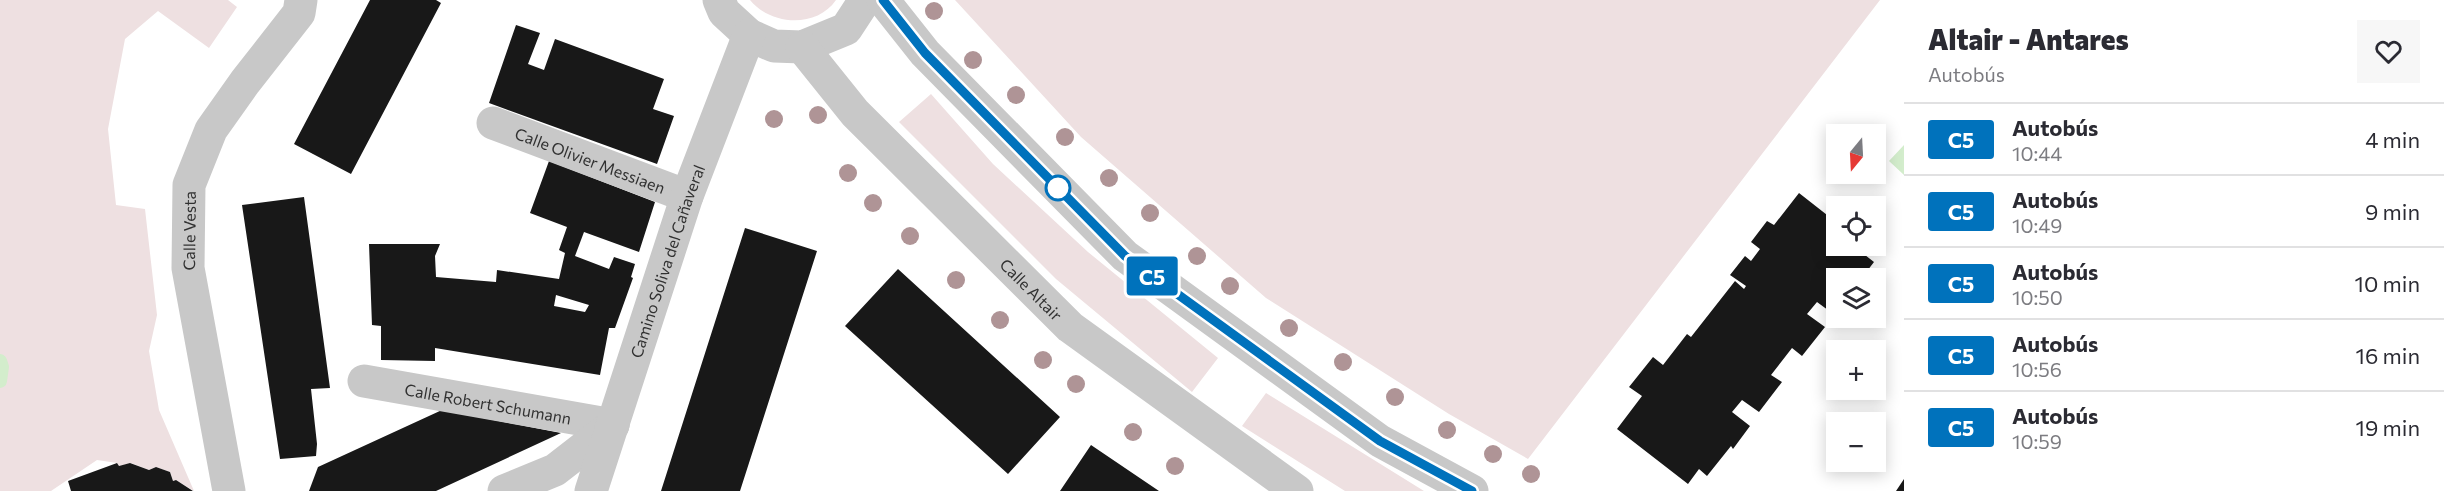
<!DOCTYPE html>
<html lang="es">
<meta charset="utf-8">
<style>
:root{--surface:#fff;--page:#f7f7f7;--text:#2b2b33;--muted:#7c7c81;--line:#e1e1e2}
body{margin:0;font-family:Commissioner,sans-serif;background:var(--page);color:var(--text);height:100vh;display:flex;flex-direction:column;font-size:22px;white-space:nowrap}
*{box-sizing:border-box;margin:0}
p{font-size:20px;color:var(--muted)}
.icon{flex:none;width:33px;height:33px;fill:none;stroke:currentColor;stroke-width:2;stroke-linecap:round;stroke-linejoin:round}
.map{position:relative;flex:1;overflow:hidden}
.panel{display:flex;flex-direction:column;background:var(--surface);width:540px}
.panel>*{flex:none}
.badge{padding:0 12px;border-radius:4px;font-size:21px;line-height:39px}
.needle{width:39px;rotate:198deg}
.fabs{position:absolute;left:1826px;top:124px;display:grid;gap:12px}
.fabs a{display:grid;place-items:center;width:60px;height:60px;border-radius:0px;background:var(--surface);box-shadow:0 3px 15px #0003;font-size:30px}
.map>.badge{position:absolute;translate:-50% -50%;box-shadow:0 0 0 3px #fff}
.round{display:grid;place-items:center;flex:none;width:63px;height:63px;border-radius:0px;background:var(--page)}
.overview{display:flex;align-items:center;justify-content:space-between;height:102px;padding:0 24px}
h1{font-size:28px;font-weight:800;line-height:45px}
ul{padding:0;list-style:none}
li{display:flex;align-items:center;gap:18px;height:72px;padding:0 24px;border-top:2px solid var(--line)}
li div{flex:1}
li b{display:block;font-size:22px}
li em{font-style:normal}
li .badge{min-width:66px;font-weight:700;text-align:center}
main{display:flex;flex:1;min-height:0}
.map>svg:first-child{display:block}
.green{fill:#eee0e1}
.water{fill:#d3edcc}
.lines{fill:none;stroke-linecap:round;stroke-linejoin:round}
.stream{stroke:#d3edcc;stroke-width:14}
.building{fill:#181818;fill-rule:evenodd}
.minor{stroke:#c8c8c8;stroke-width:33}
.tree{fill:#af9496}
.line-casing{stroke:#fff;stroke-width:14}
.line{stroke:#0072bc;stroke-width:9}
.stop-dot{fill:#fff;stroke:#0072bc;stroke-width:3}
.labels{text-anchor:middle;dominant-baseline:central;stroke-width:6;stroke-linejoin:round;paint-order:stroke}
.street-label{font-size:16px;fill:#313131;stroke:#fff}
</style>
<main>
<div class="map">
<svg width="1904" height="491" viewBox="0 0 1904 491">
<rect width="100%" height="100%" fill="#fff"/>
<path class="green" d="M0,0H228L237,7L209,48L158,11L125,39L108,129L116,205L145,209L157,315L149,351L159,410L194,491L176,480L173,481L170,472L156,467L149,470L131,463L119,466L117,463L97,460L51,491H0Z
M750,0H836C816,29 770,25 750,0Z
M955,0H1880L1528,459L1449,414L1266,298L1081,137Z
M931,94L993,164L1088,252L1218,358L1192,392L1056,279L899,122Z
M1266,393L1424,491H1345L1242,426Z"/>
<path class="water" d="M1904,145V175L1889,161Z"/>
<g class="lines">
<path class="stream" d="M0,361L2,367L0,381"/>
</g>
<path class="building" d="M370,0H436L441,3L351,174L294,144Z
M516,25L540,33L528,64L544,70L555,39L664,79L653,109L674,116L657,164L489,103Z
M549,161L655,202L639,252L584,232L575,256L609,269L614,257L635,264L631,277L633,278L615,328H609L600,375L435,348V361L381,360V326L372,325L369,244H440L435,256L436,277L496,282L497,270L559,279L565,253L559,250L567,227L530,213ZM556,295L589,305L585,312L554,306Z
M1799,193L1836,222V246H1872L1865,255L1874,262L1861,279H1836V316L1817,302L1807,314L1825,327L1802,356L1792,348L1771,375L1782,382L1759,412L1742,400L1732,412L1750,426L1733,449L1731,446L1707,476L1699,469L1688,484L1617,429L1642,396L1629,387L1653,357L1663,365L1687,334L1691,337L1735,281L1744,289L1746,286L1730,275L1745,256L1751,261L1760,249L1751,242L1767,221L1774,225Z
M304,197L330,388L311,389L317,444L316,456L280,459L242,205Z
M745,228L817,251L740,491H661Z
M898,269L1060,417L1008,474L845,326Z
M442,410L561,433L436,491H309L318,467Z
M1091,445L1159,491H1060Z
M117,463L119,466L130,463L149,470L156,467L170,472L173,481L176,480L193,491H71L68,481Z
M1904,479V491H1896Z"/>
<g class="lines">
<g class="minor">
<path d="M719,0L724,12L749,35L774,46L802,47L846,29L865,0"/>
<path d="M883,0L925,53L1125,256L1380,441L1472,491"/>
<path id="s1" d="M802,47L855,113L1070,327L1297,491"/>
<path id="s2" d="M493,123L687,196"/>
<path id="s3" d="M364,381L613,425"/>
<path id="s4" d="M229,491L188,268L189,185L211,130L245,82L299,13L301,0"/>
<path d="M504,491L555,470L613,425"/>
<path id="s5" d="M591,491L687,196L749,35"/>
</g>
</g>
<g class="tree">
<circle cx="934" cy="11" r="9"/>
<circle cx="973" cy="60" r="9"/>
<circle cx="1016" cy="95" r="9"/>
<circle cx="818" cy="115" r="9"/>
<circle cx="774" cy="119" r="9"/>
<circle cx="1065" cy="137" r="9"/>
<circle cx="848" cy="173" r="9"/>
<circle cx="1109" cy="178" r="9"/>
<circle cx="873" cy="203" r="9"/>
<circle cx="1150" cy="213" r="9"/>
<circle cx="910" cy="236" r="9"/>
<circle cx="1197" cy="256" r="9"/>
<circle cx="956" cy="280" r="9"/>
<circle cx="1230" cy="286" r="9"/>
<circle cx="1000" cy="320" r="9"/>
<circle cx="1289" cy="328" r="9"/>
<circle cx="1043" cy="360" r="9"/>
<circle cx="1343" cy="362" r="9"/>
<circle cx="1076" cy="384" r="9"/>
<circle cx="1395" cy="397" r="9"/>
<circle cx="1447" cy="430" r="9"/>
<circle cx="1133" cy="432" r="9"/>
<circle cx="1493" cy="454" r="9"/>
<circle cx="1175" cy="466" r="9"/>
<circle cx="1531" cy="474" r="9"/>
</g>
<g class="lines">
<defs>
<path id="line" d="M883,0L925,53L1125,256L1380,441L1472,491"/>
</defs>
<use href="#line" class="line-casing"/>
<use href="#line" class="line"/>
</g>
<circle class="stop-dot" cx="1058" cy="188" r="12"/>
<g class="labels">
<g class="street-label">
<text stroke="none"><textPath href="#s2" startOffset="104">Calle Olivier Messiaen</textPath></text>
<text stroke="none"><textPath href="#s4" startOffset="264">Calle Vesta</textPath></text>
<text stroke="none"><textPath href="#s5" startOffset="242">Camino Soliva del Cañaveral</textPath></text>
<text stroke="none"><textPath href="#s1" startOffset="334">Calle Altair</textPath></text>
<text stroke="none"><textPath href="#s3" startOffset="126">Calle Robert Schumann</textPath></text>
</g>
</g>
</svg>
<div class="fabs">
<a><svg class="needle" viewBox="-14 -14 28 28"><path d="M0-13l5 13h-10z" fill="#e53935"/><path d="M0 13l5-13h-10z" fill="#7c7c81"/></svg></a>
<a><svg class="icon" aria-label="locate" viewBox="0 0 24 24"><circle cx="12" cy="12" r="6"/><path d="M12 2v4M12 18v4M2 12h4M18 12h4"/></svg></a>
<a><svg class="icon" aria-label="layers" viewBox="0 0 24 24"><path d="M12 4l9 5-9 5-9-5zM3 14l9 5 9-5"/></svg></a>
<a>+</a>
<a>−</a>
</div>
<b class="badge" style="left:1152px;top:276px;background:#0072bc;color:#fff">C5</b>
</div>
<section class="panel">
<div class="overview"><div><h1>Altair - Antares</h1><p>Autobús</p></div><a class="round"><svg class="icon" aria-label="heart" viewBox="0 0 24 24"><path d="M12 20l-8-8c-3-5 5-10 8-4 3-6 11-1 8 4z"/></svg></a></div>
<ul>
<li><span class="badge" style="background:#0072bc;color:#fff">C5</span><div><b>Autobús</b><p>10:44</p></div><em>4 min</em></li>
<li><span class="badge" style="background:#0072bc;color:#fff">C5</span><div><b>Autobús</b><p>10:49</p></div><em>9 min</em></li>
<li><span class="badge" style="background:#0072bc;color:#fff">C5</span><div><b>Autobús</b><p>10:50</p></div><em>10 min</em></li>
<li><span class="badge" style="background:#0072bc;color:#fff">C5</span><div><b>Autobús</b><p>10:56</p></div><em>16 min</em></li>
<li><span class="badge" style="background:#0072bc;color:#fff">C5</span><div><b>Autobús</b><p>10:59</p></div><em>19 min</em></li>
</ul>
</section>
</main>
